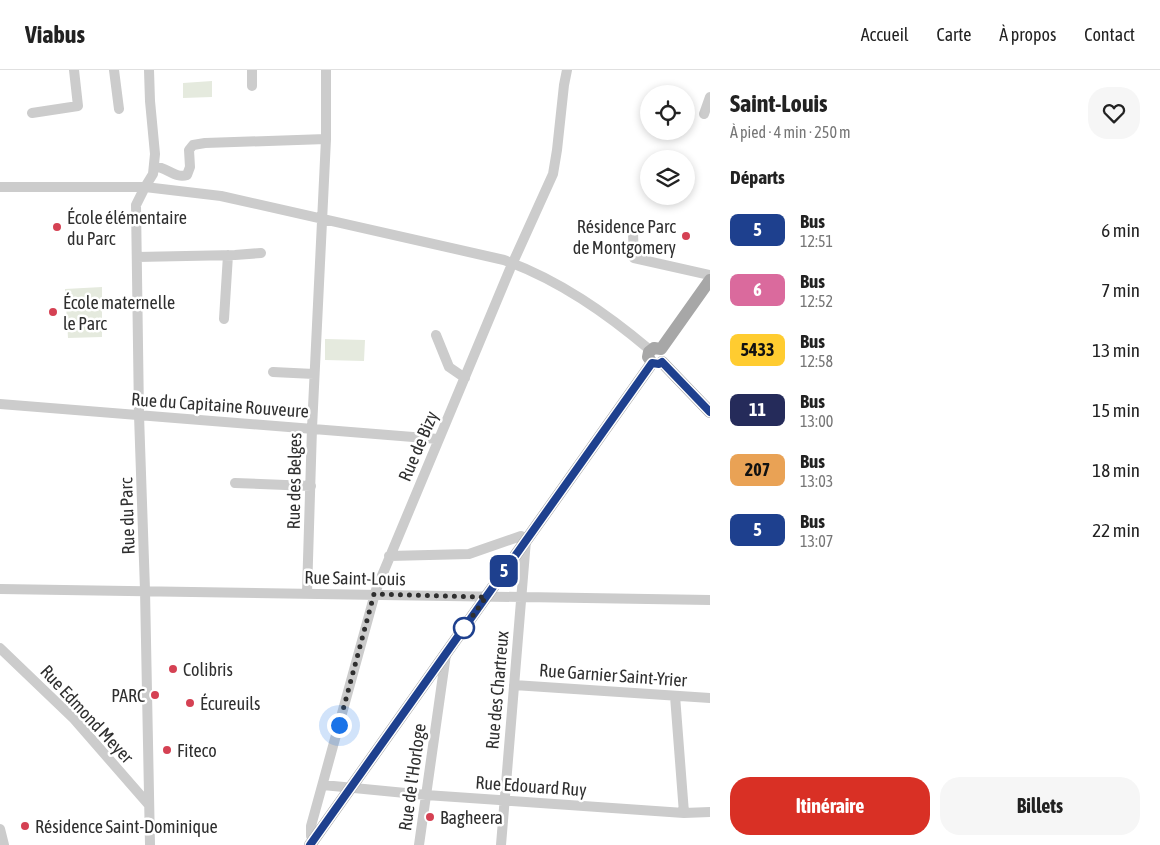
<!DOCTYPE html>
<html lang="fr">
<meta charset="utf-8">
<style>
:root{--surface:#fff;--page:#f6f6f6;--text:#222;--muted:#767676;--line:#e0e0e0;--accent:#d93025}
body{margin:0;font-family:"Asap Condensed",sans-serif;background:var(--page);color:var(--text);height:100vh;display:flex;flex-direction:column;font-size:19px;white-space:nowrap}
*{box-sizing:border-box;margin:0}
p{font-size:16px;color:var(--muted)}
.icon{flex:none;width:28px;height:28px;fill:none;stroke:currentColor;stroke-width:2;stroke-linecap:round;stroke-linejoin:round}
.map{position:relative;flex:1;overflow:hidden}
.side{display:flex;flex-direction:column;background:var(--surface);width:450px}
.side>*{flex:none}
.badge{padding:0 10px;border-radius:8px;font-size:18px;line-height:32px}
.controls{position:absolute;left:640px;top:15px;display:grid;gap:10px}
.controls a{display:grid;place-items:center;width:55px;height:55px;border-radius:50%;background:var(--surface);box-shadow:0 2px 8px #0003;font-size:25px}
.you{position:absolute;width:25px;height:25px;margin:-12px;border:4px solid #fff;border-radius:50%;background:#1a73e8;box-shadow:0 0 0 8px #1a73e833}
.map>.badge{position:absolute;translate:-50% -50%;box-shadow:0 0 0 2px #fff}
h2{padding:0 20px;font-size:19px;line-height:45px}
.round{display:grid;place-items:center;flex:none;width:52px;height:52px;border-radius:20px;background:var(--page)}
.head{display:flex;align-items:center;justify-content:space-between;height:85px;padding:0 20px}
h1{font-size:24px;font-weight:700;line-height:38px}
.action{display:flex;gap:10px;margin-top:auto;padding:10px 20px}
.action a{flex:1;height:58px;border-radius:20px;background:var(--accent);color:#fff;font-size:20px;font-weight:700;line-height:58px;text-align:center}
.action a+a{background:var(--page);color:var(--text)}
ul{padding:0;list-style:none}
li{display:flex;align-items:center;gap:15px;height:60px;padding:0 20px}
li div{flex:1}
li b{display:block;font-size:19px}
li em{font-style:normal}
li .badge{min-width:55px;font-weight:700;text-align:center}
header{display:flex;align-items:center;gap:30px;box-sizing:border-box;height:70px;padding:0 25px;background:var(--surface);border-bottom:1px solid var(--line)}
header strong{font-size:24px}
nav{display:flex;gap:28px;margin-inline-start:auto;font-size:18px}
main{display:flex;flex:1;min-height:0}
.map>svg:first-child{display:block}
.green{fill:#e5eade}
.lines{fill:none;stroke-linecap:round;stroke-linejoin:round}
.minor{stroke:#ccc;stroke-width:10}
.major{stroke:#a7a7a7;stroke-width:12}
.line-casing{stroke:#fff;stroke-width:11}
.line{stroke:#1e408e;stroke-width:8}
.walk{stroke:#2f2f2f;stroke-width:5;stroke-dasharray:0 9}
.poi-dot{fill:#d54153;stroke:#fff;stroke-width:2}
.stop-dot{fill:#fff;stroke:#1e408e;stroke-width:2.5}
.labels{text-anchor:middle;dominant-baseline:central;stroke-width:5;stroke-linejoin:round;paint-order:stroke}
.poi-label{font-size:18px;fill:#2f2f2f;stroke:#fff;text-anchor:start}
.street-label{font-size:18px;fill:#2f2f2f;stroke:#fff}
</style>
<header>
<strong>Viabus</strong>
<nav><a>Accueil</a><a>Carte</a><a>À propos</a><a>Contact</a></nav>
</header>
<main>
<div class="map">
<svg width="710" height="775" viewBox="0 0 710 775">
<rect width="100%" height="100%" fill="#fff"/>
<path class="green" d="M212,11V27L183,28V13Z
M102,217V267L68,268L65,219Z
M325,269L365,270L364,291L325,290Z"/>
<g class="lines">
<path class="minor" d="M114,0L119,39
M149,0L150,31L155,84L153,104L145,117L136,135L139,345L145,520L150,775
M252,16V0
M32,43L78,36L74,0
M704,44L710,27
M154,96C168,98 176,109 187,105L190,97L189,80L193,75L205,73L326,69
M0,117H145L221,126L504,190C559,210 606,243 650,280
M633,163L634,188L710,205
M137,187L235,185L261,183
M224,249L228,185
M436,265L449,297L465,308
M273,302L314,304
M0,334L438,369
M235,413L311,416
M389,486L469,484L521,466L526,470L501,775
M0,519L710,530
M307,523L312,358L326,69V0
M0,578L74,649L149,735
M514,615L710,628
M675,626L684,743
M323,715L426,725L684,743L710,742
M0,759L4,775
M314,769L311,766V756L376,520L510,199L553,104L557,80L564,15L567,0
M419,775L446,584"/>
<path class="major" d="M661,279L710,210
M662,292L710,342
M652,293L648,287L649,282L654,278L661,279
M310,775L652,293"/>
</g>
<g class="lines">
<defs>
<path id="line" d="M310,775L652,293L659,294L662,292L710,342"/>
</defs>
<use href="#line" class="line-casing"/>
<use href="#line" class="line"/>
<path class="walk" d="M339,655L374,524L486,527L464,558"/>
</g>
<g class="poi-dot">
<circle cx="57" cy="157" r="5"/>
<circle cx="686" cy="166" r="5"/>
<circle cx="53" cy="242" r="5"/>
<circle cx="173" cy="599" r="5"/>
<circle cx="155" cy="625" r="5"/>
<circle cx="190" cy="633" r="5"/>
<circle cx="167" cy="680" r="5"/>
<circle cx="430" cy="747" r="5"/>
<circle cx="25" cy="756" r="5"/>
</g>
<circle class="stop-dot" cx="464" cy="558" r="10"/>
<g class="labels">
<g class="poi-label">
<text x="67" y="147">École élémentaire<tspan x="67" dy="21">du Parc</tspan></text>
<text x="676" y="156" text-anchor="end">Résidence Parc<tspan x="676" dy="21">de Montgomery</tspan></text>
<text x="63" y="232">École maternelle<tspan x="63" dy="21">le Parc</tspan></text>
<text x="183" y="599">Colibris</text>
<text x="145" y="625" text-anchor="end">PARC</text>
<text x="200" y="633">Écureuils</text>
<text x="177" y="680">Fiteco</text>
<text x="440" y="747">Bagheera</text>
<text x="35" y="756">Résidence Saint-Dominique</text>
</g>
<g class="street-label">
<text transform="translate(220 335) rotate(4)">Rue du Capitaine Rouveure</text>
<text transform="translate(418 376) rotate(-67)">Rue de Bizy</text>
<text transform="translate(294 411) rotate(-89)">Rue des Belges</text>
<text transform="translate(127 446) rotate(-92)">Rue du Parc</text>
<text transform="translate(355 508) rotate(1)">Rue Saint-Louis</text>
<text transform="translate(613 605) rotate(4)">Rue Garnier Saint-Yrier</text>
<text transform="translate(497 620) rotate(-85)">Rue des Chartreux</text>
<text transform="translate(87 644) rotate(47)">Rue Edmond Meyer</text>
<text transform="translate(412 707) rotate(-82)">Rue de l'Horloge</text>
<text transform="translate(531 716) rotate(4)">Rue Edouard Ruy</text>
</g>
</g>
</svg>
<div class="controls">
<a><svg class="icon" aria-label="locate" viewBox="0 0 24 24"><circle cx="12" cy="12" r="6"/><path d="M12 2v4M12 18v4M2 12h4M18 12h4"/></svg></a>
<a><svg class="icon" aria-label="layers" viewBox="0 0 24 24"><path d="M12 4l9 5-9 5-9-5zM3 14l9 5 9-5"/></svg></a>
</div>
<div class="you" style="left:339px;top:655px"></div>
<b class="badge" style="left:504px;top:501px;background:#1e408e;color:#fff">5</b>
</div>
<section class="side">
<div class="head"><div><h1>Saint-Louis</h1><p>À pied · 4 min · 250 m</p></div><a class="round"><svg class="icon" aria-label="heart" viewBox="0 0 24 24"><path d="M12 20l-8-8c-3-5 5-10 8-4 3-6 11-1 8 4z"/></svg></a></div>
<h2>Départs</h2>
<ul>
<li><span class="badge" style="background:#1e408e;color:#fff">5</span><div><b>Bus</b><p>12:51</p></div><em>6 min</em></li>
<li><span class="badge" style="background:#da6a9d;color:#fff">6</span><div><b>Bus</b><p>12:52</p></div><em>7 min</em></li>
<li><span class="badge" style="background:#ffcc30;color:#111">5433</span><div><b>Bus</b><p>12:58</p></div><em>13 min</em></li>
<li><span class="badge" style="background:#252b5a;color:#fff">11</span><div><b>Bus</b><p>13:00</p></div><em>15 min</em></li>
<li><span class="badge" style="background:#e9a255;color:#111">207</span><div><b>Bus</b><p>13:03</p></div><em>18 min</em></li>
<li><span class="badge" style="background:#1e408e;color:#fff">5</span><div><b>Bus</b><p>13:07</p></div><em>22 min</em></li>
</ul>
<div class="action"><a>Itinéraire</a><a>Billets</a></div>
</section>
</main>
